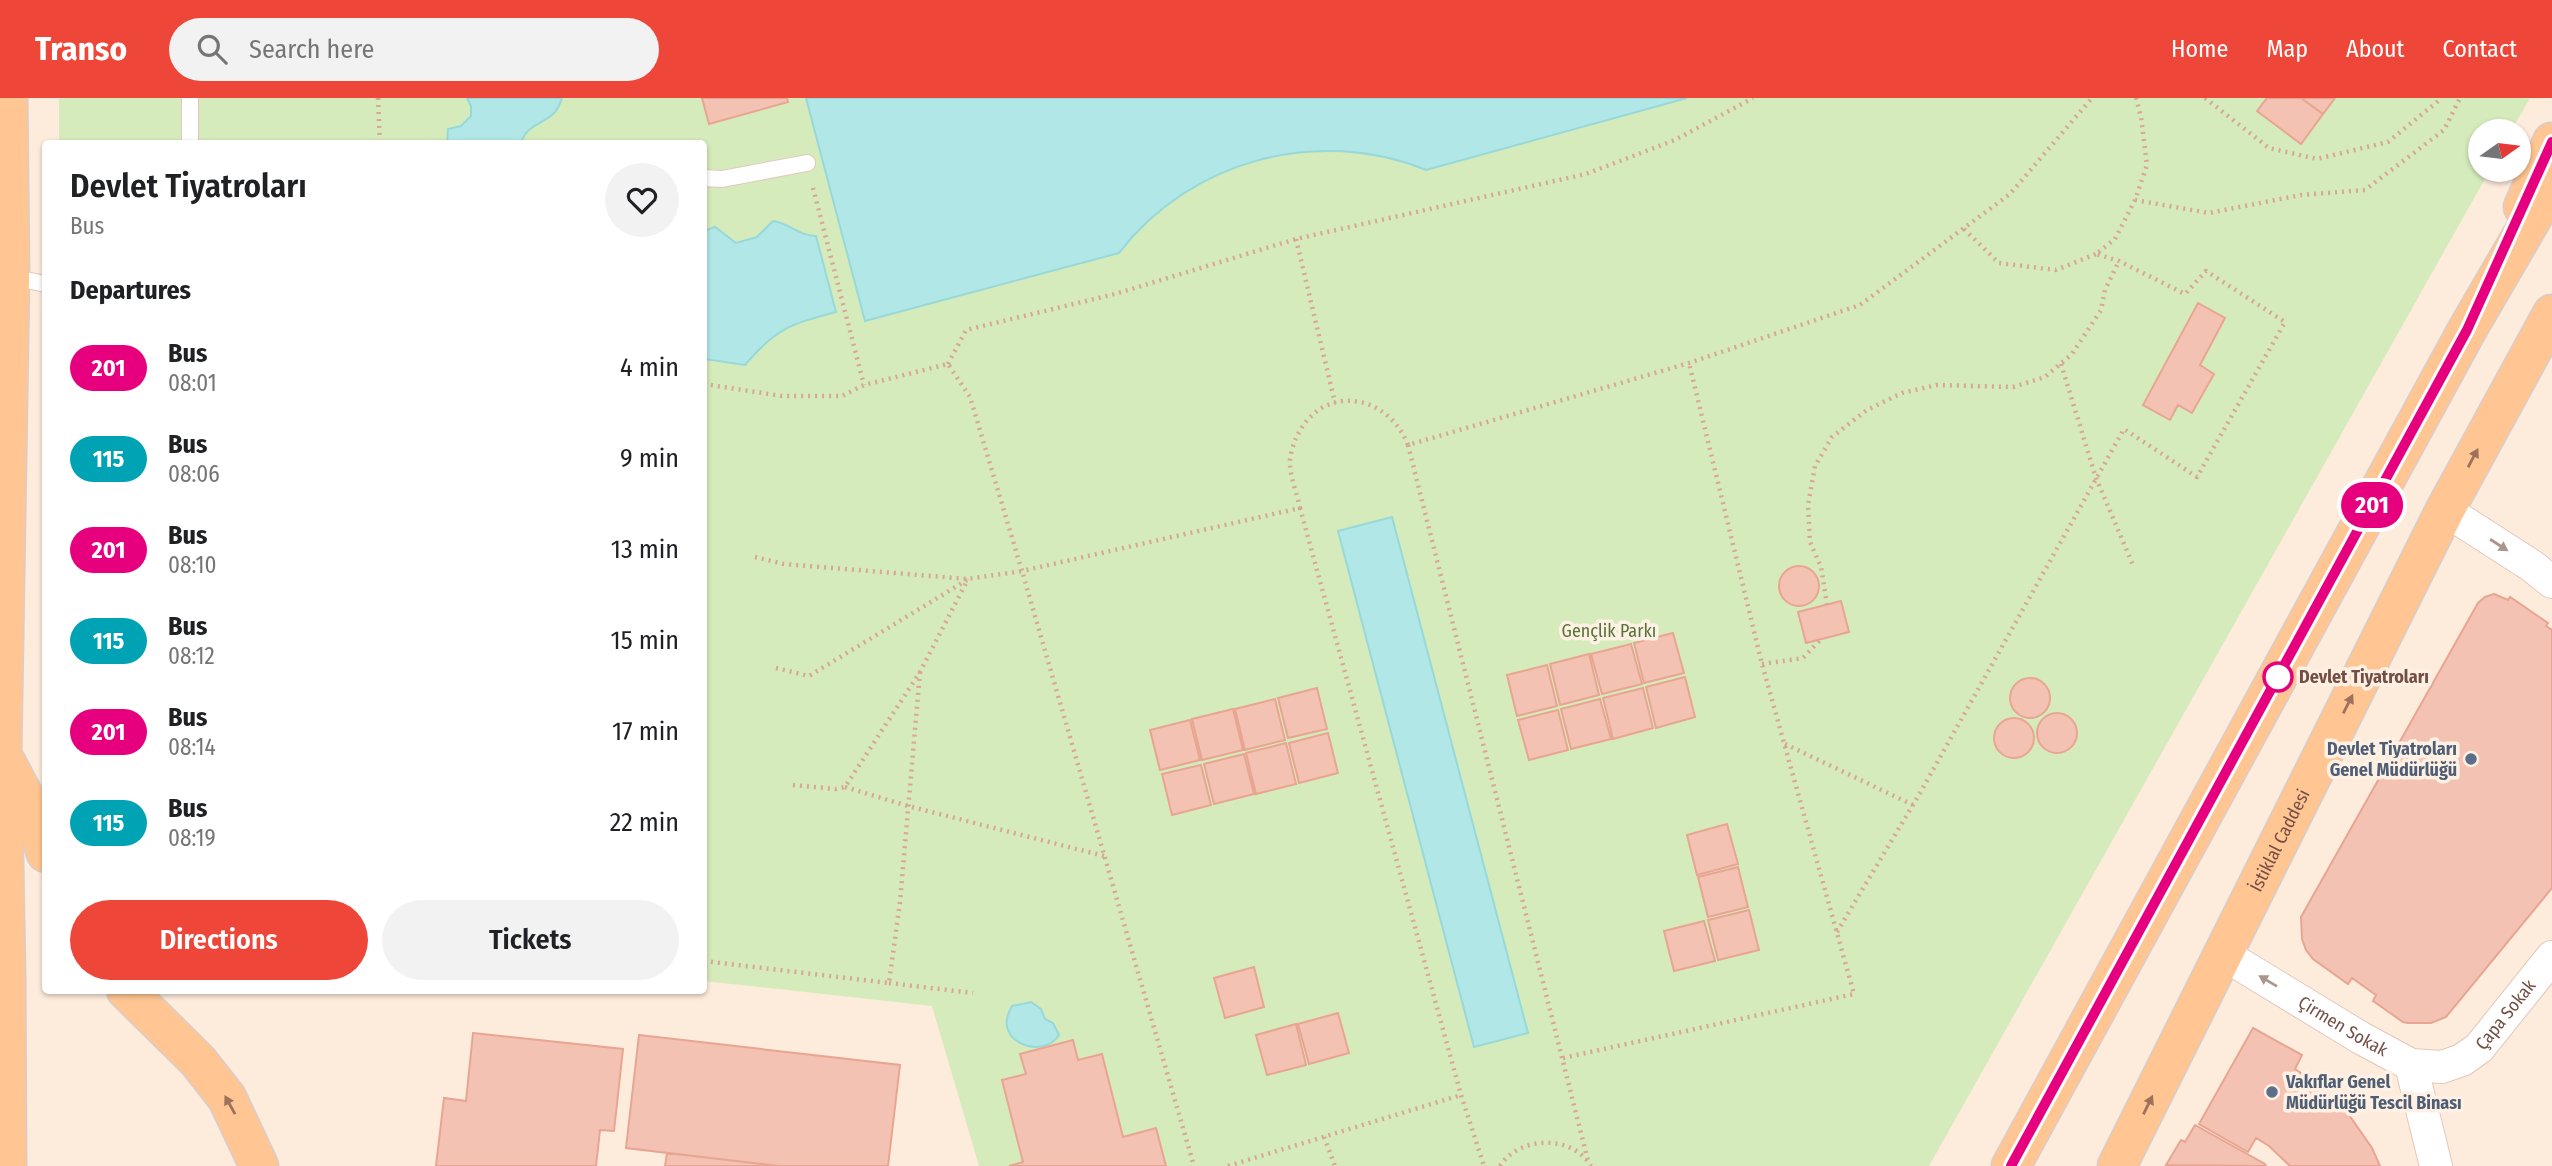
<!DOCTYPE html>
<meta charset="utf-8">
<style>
:root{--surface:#fff;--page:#f2f2f2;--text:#202124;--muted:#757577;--accent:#ef463a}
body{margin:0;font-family:"Fira Sans Condensed",sans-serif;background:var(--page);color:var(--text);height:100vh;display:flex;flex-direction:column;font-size:26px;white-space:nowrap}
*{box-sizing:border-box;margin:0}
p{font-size:23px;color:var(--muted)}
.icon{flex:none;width:38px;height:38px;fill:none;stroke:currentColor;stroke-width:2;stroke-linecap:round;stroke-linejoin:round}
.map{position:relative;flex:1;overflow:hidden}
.details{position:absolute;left:42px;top:42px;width:665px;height:854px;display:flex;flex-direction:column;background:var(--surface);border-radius:7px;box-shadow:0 2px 5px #0004}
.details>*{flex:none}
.badge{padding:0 14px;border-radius:23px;font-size:24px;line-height:46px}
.needle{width:46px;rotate:76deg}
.fabs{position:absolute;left:2468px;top:21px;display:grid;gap:14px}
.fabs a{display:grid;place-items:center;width:63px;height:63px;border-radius:50%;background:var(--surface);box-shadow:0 2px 5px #0004;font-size:35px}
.map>.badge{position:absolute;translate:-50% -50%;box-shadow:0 0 0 4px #fff}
h2{padding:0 28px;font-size:26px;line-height:63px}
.round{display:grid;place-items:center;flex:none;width:74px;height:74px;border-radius:37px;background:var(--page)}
.overview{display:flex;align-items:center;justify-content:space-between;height:119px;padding:0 28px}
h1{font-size:33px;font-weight:600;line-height:52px}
.cta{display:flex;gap:14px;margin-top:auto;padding:14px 28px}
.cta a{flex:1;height:80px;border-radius:42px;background:var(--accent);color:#fff;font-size:28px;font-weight:600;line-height:80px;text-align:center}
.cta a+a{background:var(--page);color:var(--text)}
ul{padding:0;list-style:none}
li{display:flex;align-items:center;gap:21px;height:91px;padding:0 28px}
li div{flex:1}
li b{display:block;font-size:26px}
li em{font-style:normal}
li .badge{min-width:77px;font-weight:700;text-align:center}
header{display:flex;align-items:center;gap:42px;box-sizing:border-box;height:98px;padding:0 35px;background:var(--accent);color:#fff}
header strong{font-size:33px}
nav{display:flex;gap:38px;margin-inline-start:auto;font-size:24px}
.search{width:490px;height:63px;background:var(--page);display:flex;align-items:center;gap:18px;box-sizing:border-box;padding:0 24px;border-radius:38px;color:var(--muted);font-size:26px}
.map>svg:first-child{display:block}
.green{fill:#d6ebbb}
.water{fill:#b1e7e6;stroke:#97d9d9;stroke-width:2}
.building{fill:#f4c2b3;stroke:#e7a592;stroke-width:2}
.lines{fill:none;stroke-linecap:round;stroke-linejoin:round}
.lane-casing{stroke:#e3c8bc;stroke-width:18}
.street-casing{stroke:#e3c8bc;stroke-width:34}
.primary-casing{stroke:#d8cdcb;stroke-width:41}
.path{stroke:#d8a697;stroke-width:4.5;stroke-dasharray:2 5;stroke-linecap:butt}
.lane{stroke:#fff;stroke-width:16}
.street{stroke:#fff;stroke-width:32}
.primary{stroke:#ffc592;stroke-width:38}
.primary-bridge-casing{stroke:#d8cdcb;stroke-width:41;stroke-linecap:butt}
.primary-bridge{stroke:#ffc592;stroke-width:38}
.oneway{fill:#9d725c}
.oneway2{fill:#ab958f}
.line-casing{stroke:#fff;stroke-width:16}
.line{stroke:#e6007e;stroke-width:10}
.stop-dot{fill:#fff;stroke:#e6007e;stroke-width:3.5}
.service-dot{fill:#5c6f8a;stroke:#fff0e4;stroke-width:2.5}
.labels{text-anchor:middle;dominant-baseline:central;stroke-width:7;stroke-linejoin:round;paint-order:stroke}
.park-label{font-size:18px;fill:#54743a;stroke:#fff0e4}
.stop-label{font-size:18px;font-weight:bold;fill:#734e45;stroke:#fff0e4;text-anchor:start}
.service-label{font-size:18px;font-weight:bold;fill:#4e5e75;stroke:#fff0e4;text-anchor:end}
.street-label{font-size:18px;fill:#734e45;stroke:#fff0e4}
</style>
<header>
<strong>Transo</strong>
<div class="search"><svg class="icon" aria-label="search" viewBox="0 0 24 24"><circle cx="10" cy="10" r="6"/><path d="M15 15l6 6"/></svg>Search here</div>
<nav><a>Home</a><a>Map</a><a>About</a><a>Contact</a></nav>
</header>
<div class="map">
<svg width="2552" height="1068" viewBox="0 0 2552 1068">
<rect width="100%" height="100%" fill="#fdebdc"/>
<path class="green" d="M59,0H2530L2511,33H2480V72H2490L1929,1068H979L932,908L704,883V46L59,45Z"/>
<path class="water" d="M467,0H562C560,5 558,12 554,15C542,27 526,27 521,45H447L448,31L461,28L471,18V8Z
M806,0H1687L1426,72C1318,28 1190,62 1119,155L865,223Z
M773,123C789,125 799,138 816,138L836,214C791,226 776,230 745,267L704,261V133L715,129L736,145L757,139Z
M1392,419L1528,935L1474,949L1338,433Z
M1031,904L1041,911L1045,921L1053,925L1059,937C1042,963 990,943 1012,908Z"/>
<path class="building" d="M702,0H787L788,4L709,26Z
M2267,0H2301L2323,16L2301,46L2257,13Z
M2301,0H2335L2323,16Z
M2198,205L2225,220L2200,267L2214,276L2192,315L2178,307L2170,322L2143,307Z
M1779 488a20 20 0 1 1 40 0a20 20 0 1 1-40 0Z
M2494,496L2508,502L2510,499L2548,525L2546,528L2552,532V790L2446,919L2431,925H2408L2403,924L2373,903L2376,897L2352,880L2348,886L2313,861L2306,852L2302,841L2301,819L2478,505L2485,499Z
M1841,503L1849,534L1806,545L1798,514Z
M1673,535L1684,575L1644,585L1634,545Z
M1631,546L1642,586L1602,596L1591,556Z
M1589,556L1599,597L1560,607L1550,566Z
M1547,567L1557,608L1517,618L1507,577Z
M1685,579L1695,619L1656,630L1646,589Z
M2010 600a20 20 0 1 1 40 0a20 20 0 1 1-40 0Z
M1317,590L1327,631L1288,640L1278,600Z
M1643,590L1653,630L1613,641L1603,600Z
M1275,601L1285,642L1245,652L1235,611Z
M1600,601L1611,641L1571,651L1561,611Z
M1233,611L1243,652L1202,662L1192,621Z
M1558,612L1568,652L1529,662L1518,622Z
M2037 635a20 20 0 1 1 40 0a20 20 0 1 1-40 0Z
M1994 640a20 20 0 1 1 40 0a20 20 0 1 1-40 0Z
M1190,622L1200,662L1160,672L1150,632Z
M1328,635L1338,675L1299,685L1289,645Z
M1286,645L1296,686L1256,696L1246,655Z
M1244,656L1254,696L1214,706L1204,666Z
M1201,667L1211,707L1172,717L1162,676Z
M1727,726L1738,766L1697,777L1687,737Z
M1738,769L1748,809L1708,819L1698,779Z
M1749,812L1759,852L1718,862L1708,822Z
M1704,823L1715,863L1674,873L1664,833Z
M1254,869L1264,909L1225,920L1214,880Z
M1338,915L1349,955L1309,966L1298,926Z
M1296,926L1306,967L1267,977L1256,937Z
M2253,930L2302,957L2295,971L2316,985L2349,1017L2372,1050L2380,1068H2290L2269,1048L2256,1040L2248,1054L2199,1026Z
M473,935L623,951L614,1033L600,1032L596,1068H436L444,1000L466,1003Z
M639,937L900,967L888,1068H779L626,1050Z
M1073,942L1078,962L1102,956L1123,1039L1156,1030L1166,1068H1009L1023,1064L1002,982L1026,976L1020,956Z
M2195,1027L2265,1066L2266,1068L2166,1067L2181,1042L2185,1044Z
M667,1055L779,1068H665Z"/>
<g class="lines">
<defs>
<path id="lane" d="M190,46V0
M704,80L722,81L807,65
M10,179L46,186"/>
<g id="street">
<path d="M2445,412L2532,468L2552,484"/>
<path id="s1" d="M2223,856L2361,940L2411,967L2442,969L2462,962L2479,950L2552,859"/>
<path d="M2411,967L2436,1068"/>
</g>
<g id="primary">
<path d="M2523,109L2552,44"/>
<path d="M6,664L32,713L46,755"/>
<path d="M6,879L2,656L10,179L8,0"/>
<path d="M126,892L198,963L227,1000L259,1068"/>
<path d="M2011,1068L2467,232L2552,86"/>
<path id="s2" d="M2117,1068L2445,412L2552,216"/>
</g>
</defs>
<use href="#lane" class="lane-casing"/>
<use href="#street" class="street-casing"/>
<use href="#primary" class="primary-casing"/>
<path class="path" d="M378,0L380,46
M2205,0L2269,50L2317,61L2388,44L2442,0
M813,90L864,287
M2135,102L2209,115L2301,97L2365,92L2444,32L2460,0
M1964,131L1999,165L2056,172L2096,156
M1296,141L1335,305
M948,266L966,232L1115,196L1296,141L1586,76L1675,42L1753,0
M2061,266L2096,380L2133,467
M704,286L782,298H842L864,287L948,266L970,299L1022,473L1300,410C1297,396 1291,381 1290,367C1289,359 1293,348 1296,340C1321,285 1387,294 1408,347L1689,265L1860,207L2010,96L2092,0
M1408,347L1588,1063
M1300,410L1461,997L1484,1068
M755,459L784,466L968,481L1022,473L1194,1068
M1827,507L1821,469L1810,444L1808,407L1815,368L1832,339L1867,312L1902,295L1937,287L2013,289L2045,279L2072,256L2101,212L2105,192L2119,163
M1762,566L1803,560L1821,541
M776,570L809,578L967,482
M1785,646L1913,707
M793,687L836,691L845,689L920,574L968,481
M845,689L908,708L1104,758
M1837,834L1920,695L2124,331L2197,379L2285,224L2206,173L2185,196L2119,163L2096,156L2115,141L2135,102L2147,67L2141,19L2136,0
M704,863L889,885L900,804L920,574
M889,885L973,895
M1563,960L1854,896L1762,566L1689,265
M1324,1039L1335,1068
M1228,1068L1461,997
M1500,1068C1519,1038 1572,1036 1591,1068"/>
<use href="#lane" class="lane"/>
<use href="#street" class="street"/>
<use href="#primary" class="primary"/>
<defs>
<path id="primary-bridge" d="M6,879L7,1068"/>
</defs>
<use href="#primary-bridge" class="primary-bridge-casing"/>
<use href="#primary-bridge" class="primary-bridge"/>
</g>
<defs><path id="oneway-solid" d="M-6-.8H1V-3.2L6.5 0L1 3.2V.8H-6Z" transform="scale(1.75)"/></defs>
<g class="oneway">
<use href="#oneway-solid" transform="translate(2473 360) rotate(-62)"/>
<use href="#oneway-solid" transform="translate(2348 606) rotate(-63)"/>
<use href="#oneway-solid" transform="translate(230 1007) rotate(-119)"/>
<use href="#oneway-solid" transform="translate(2148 1007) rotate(-64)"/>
</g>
<g class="oneway2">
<use href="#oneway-solid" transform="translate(2499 447) rotate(33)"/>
<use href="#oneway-solid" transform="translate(2268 883) rotate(-149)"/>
</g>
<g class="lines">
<defs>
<path id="line" d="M2011,1068L2467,232L2552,44"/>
</defs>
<use href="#line" class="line-casing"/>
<use href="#line" class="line"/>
</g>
<circle class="stop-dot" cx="2278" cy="579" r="14"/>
<g class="service-dot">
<circle cx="2471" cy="661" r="7"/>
<circle cx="2272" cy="994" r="7"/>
</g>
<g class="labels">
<g class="park-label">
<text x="1609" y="533">Gençlik Parkı</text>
</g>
<g class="stop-label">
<text x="2299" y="579">Devlet Tiyatroları</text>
</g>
<g class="service-label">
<text x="2457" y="651">Devlet Tiyatroları<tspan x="2457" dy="21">Genel Müdürlüğü</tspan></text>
<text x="2286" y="984" text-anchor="start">Vakıflar Genel<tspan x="2286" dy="21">Müdürlüğü Tescil Binası</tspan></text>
</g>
<g class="street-label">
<text stroke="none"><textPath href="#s2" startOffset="364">İstiklal Caddesi</textPath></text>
<text stroke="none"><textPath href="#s1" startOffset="334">Çapa Sokak</textPath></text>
<text stroke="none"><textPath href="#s1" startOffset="140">Çirmen Sokak</textPath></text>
</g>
</g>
</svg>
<div class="fabs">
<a><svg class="needle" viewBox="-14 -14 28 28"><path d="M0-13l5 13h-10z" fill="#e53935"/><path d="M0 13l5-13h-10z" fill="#757577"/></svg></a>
</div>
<b class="badge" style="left:2372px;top:407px;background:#e6007e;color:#fff">201</b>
<section class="details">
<div class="overview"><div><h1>Devlet Tiyatroları</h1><p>Bus</p></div><a class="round"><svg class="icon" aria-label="heart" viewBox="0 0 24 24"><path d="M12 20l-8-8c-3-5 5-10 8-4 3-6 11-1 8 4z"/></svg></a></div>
<h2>Departures</h2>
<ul>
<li><span class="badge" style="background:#e6007e;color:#fff">201</span><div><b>Bus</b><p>08:01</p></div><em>4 min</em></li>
<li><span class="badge" style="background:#00a3b4;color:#fff">115</span><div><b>Bus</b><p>08:06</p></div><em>9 min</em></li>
<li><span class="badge" style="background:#e6007e;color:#fff">201</span><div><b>Bus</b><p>08:10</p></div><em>13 min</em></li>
<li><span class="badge" style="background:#00a3b4;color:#fff">115</span><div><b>Bus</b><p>08:12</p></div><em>15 min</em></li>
<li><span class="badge" style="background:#e6007e;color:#fff">201</span><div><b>Bus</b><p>08:14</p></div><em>17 min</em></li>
<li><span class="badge" style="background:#00a3b4;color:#fff">115</span><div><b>Bus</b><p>08:19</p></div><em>22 min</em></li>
</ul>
<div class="cta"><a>Directions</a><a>Tickets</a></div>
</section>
</div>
